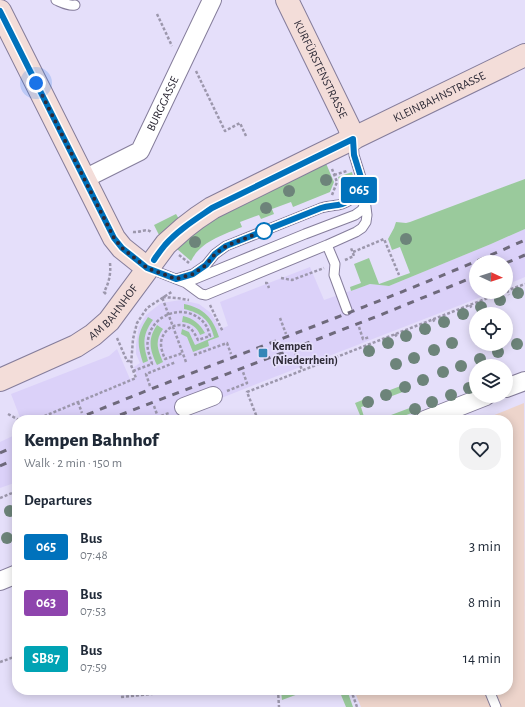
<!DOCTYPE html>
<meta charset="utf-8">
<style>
:root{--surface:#fff;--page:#f2f2f3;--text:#1f2937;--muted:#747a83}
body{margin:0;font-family:"Alegreya Sans",sans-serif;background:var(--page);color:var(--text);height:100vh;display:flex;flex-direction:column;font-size:15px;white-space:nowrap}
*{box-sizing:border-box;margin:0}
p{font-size:13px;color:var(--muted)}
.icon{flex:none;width:22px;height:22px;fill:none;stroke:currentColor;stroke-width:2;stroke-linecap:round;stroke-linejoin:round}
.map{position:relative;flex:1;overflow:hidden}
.sheet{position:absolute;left:12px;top:415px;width:501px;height:280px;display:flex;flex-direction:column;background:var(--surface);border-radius:16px;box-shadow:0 2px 10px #0003}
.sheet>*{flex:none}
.badge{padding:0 8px;border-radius:3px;font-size:14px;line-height:26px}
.needle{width:26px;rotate:93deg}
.tools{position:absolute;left:469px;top:255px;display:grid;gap:8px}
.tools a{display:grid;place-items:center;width:44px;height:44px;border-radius:50%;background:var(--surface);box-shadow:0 2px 10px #0003;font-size:20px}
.you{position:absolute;width:20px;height:20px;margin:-10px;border:3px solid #fff;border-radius:50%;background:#1a73e8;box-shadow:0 0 0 6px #1a73e833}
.map>.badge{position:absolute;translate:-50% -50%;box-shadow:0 0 0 2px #fff}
h2{padding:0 12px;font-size:15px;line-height:36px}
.round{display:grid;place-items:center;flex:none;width:42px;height:42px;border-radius:16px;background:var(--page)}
.headline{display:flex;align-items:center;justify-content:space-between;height:68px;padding:0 12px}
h1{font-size:19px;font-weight:800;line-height:30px}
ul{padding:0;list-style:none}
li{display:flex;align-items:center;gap:12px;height:56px;padding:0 12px}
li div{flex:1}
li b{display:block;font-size:15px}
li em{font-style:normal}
li .badge{min-width:44px;font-weight:700;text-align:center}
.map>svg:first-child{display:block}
.commercial{fill:#edd4cb}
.built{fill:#dbd1f9}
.green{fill:#9aca9c}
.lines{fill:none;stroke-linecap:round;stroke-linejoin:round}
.lane-casing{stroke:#857d9b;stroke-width:11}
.street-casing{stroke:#857d9b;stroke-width:20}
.secondary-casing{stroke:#857d9b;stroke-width:24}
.path{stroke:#9c97ac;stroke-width:2.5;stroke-dasharray:3 2;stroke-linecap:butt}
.lane{stroke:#fff;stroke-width:9}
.street{stroke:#fff;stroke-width:18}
.secondary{stroke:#f3ddd9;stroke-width:22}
.rail{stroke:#6e697b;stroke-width:3;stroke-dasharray:7 7;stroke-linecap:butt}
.tree{fill:#6d847a}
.line-casing{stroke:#fff;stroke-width:9}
.line{stroke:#0072bc;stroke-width:6}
.walk{stroke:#2d2a36;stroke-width:4;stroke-dasharray:0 7.2}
.stop-dot{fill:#fff;stroke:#0072bc;stroke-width:2}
.poi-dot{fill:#3386b7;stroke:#e5dffa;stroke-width:1.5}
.labels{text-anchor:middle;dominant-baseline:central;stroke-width:3.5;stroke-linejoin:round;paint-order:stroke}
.street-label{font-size:12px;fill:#2d2a36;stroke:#e5dffa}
.poi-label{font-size:12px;font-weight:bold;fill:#2d2a36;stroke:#e5dffa;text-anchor:start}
</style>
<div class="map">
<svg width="525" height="707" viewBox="0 0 525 707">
<rect width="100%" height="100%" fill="#e5dffa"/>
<path class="commercial" d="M524,403L525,707H361L354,690H508V420H482Z"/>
<path class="built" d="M525,229V277L506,285V262H476V292H492L476,299L244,389L184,413L170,420H21L11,394L109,356L117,349L130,379L137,377L134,367L140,363L136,354V344L139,327L146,315L161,303L181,300L199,304L211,313L220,329L228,326L220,302L310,267L324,300L370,284L389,286L491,244Z
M17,434V482L0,488V442Z"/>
<path class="green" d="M325,161L334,182L330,192L293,207L291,202L272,209L274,214L261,219L259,215L240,222L242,227C223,235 201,241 191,261L177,249L187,239L215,217Z
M352,172C355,181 353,188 345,195L338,177Z
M525,179V229L491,244L389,286L370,284L351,291L350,287L361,283L354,264L369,258L379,284L410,273L400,247L392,250L388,239L394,228L396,222L406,223L410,222Z
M176,214L179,219L159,235L154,225Z
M184,304C204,308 213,318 219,337L208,341L209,346L193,352L187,337L181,334L182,329L189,332L195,345L214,337C210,320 201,313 184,309Z
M183,316C193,318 200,324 205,333L200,335C197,327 191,323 182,322Z
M148,317L153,320C142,335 143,345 148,361L143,363C137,344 136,335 148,317Z
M157,325L163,329C154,342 158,350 163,362L157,365C150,350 147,340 157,325Z
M406,384L408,390L384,399L382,393Z
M365,399L370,400L371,404L361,407L365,420H362L355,403Z
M415,406L417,411L393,420L391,415Z
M281,690H309L282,700Z
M339,690H347L353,707H346Z"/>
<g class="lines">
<defs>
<path id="lane" d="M56,0C63,3 68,6 75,5
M327,245L335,264L334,275L347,310
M148,268L186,283L201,294L206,295L327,245L356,232L362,228L366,222L367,215L363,184L354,155L353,139
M176,279L193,274L206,265L215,254L226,246L321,208C327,206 332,206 338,205C350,203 357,194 363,184
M190,281L305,234L355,215L362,210L366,201
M489,690L496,707"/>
<g id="street">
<path id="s1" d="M84,179L140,151L212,0"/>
<path d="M506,388L525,381"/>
<path d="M184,407L213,396"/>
<path d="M425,420L486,396"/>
<path d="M0,581L17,574"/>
</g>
<g id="secondary">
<path id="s2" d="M287,0L349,127L353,139"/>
<path d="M0,11L114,238L122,248L147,268"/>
<path id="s3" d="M0,380L76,346L93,335L109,321L166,244L184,228L197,218L212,208L315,157L525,55"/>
</g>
</defs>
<use href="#lane" class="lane-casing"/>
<use href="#street" class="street-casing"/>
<use href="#secondary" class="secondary-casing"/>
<path class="path" d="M157,14L172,46
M196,71L225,131L240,123L246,136
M334,175L347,171
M332,195L337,182L332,169
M133,232C140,233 147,227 152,233
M353,252L384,239L399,275
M179,255L189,263
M345,260L354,256L351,248
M281,278L292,280L324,268
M265,283H267L269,288
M507,290L509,295
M506,291L525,284
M106,294L104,292C109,283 111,274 110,263
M210,305L223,332
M470,305L472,309
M280,318L286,334
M433,319L435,323
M359,327L363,339L370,337
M395,334L397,337
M117,338L127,361H132
M295,352L302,370
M194,355L227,343L231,354
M186,362L162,297L177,298L189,300
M133,371L152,364C150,356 146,348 148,340C152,311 191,301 207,327C208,329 209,333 210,336L198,340C196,336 194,332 191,329C179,319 161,329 161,344C161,349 163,354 165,359L183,353
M150,386L146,374L176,362
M227,391L247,383L243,372
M78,402L82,413
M154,406L158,417L169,413
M8,414L19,420
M35,420L136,378L131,365L133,339L137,323L147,308L173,291
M150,420L158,417
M258,420L247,392L503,292
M0,498L17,491
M0,662L17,656
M278,690L279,707
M351,690L357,707
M278,692L284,690
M121,697L191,690"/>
<use href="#lane" class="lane"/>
<use href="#street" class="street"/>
<use href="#secondary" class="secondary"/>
<path class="rail" d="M506,263L525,255
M74,420C224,358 377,306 525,240
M107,420L378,316L476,276
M0,453L17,445
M0,466L17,458"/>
</g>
<g class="tree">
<circle cx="326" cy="180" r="6"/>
<circle cx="289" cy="191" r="6"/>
<circle cx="266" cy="208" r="6"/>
<circle cx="406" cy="239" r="6"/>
<circle cx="195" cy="242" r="6"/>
<circle cx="518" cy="293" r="6"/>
<circle cx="500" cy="300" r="6"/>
<circle cx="481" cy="307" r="6"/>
<circle cx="463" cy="314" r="6"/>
<circle cx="444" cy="322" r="6"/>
<circle cx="425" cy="329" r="6"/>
<circle cx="406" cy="336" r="6"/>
<circle cx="388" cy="343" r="6"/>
<circle cx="452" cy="343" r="6"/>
<circle cx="517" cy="344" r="6"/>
<circle cx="434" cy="350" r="6"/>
<circle cx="369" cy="351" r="6"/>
<circle cx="498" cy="352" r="6"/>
<circle cx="414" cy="358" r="6"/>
<circle cx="480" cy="359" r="6"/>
<circle cx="396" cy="364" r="6"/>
<circle cx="461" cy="366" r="6"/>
<circle cx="443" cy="372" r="6"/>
<circle cx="423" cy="380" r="6"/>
<circle cx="405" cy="387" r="6"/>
<circle cx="469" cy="388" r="6"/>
<circle cx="386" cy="395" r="6"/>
<circle cx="451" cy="395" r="6"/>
<circle cx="368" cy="402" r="6"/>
<circle cx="432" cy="402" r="6"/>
<circle cx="415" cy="409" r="6"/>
<circle cx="10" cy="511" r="6"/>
<circle cx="7" cy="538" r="6"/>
</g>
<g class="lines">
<defs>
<path id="line" d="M0,11L114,238L122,248L147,268L176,279L193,274L206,265L215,254L226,246L321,208C327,206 332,206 338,205C350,203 357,194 363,184L354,155L353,139L212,208C196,219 178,230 165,245C161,250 157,255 154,260"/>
</defs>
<use href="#line" class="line-casing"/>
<use href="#line" class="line"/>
<path class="walk" d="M36,83L114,238L122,248L147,268L176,279L193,274L206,265L215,254L226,246L264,231"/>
</g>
<circle class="stop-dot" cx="264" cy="231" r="8"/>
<rect class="poi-dot" x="258" y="348" width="10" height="10" rx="2"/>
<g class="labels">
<g class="street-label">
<text stroke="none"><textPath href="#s2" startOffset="77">KURFÜRSTENSTRASSE</textPath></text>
<text stroke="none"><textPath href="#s3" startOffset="532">KLEINBAHNSTRASSE</textPath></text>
<text stroke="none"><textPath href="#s1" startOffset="115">BURGGASSE</textPath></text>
<text stroke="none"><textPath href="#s3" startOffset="134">AM BAHNHOF</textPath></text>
</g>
<g class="poi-label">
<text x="272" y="346">Kempen<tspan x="272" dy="14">(Niederrhein)</tspan></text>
</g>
</g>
</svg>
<div class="tools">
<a><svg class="needle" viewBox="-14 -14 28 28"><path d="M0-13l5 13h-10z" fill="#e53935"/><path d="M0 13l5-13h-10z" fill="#747a83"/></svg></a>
<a><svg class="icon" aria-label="locate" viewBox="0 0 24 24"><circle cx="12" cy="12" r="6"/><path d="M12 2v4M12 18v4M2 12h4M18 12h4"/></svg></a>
<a><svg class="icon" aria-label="layers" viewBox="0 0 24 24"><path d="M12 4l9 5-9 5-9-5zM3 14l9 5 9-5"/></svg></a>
</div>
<div class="you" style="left:36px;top:83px"></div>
<b class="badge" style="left:359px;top:190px;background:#0072bc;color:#fff">065</b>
<section class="sheet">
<div class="headline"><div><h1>Kempen Bahnhof</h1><p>Walk · 2 min · 150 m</p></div><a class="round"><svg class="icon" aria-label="heart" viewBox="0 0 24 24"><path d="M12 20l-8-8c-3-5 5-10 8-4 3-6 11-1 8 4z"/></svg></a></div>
<h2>Departures</h2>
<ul>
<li><span class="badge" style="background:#0072bc;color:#fff">065</span><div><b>Bus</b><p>07:48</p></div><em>3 min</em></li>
<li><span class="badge" style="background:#8e44ad;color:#fff">063</span><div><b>Bus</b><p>07:53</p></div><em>8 min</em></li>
<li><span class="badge" style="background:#00a3b4;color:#fff">SB87</span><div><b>Bus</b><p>07:59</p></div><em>14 min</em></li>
</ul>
</section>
</div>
